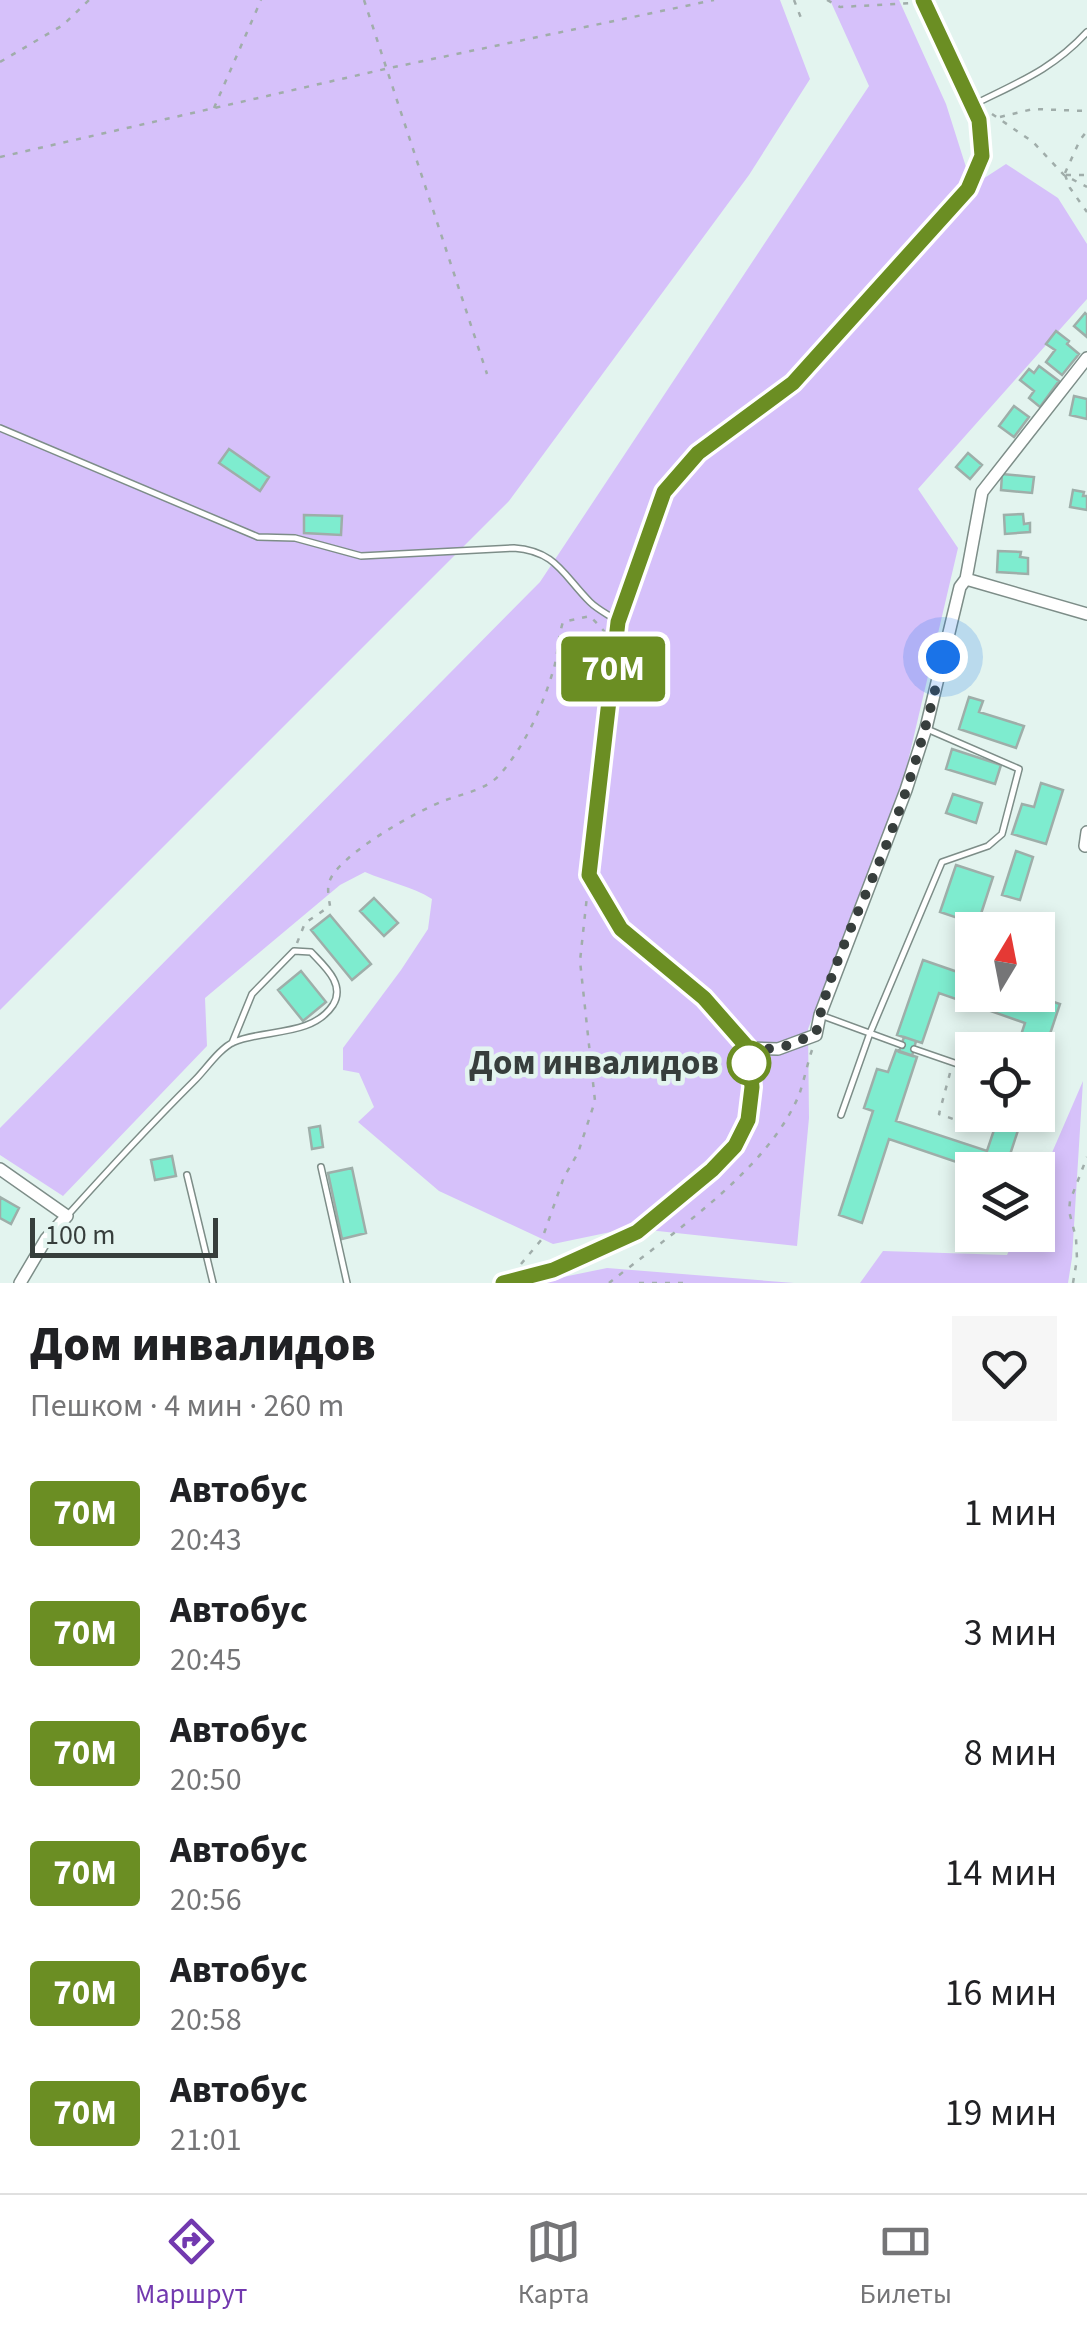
<!DOCTYPE html>
<html lang="ru">
<meta charset="utf-8">
<style>
:root{--surface:#fff;--page:#f6f6f6;--text:#202124;--muted:#757577;--line:#e0e0e0;--accent:#7239af}
body{margin:0;font-family:"Source Sans 3",sans-serif;background:var(--page);color:var(--text);height:100vh;display:flex;flex-direction:column;font-size:38px;white-space:nowrap}
*{box-sizing:border-box;margin:0}
p{font-size:32px;color:var(--muted)}
.icon{flex:none;width:55px;height:55px;fill:none;stroke:currentColor;stroke-width:2;stroke-linecap:round;stroke-linejoin:round}
.map{position:relative;height:1283px;overflow:hidden}
.sheet{display:flex;flex-direction:column;background:var(--surface);flex:1}
.sheet>*{flex:none}
.badge{padding:0 20px;border-radius:8px;font-size:35px;line-height:65px}
.needle{width:65px;rotate:10deg}
.fabs{position:absolute;left:955px;top:912px;display:grid;gap:20px}
.fabs a{display:grid;place-items:center;width:100px;height:100px;border-radius:0px;background:var(--surface);box-shadow:0 5px 15px #0003;font-size:50px}
.scale{position:absolute;left:30px;bottom:25px;width:188px;box-sizing:border-box;padding-left:10px;border:5px solid #373e3c;border-top:0;font-size:28px;line-height:35px;white-space:nowrap;color:#373e3c;-webkit-text-stroke:8px #e3f4ef;paint-order:stroke}
.you{position:absolute;width:50px;height:50px;margin:-25px;border:8px solid #fff;border-radius:50%;background:#1a73e8;box-shadow:0 0 0 15px #1a73e833}
.map>.badge{position:absolute;translate:-50% -50%;box-shadow:0 0 0 5px #fff}
.round{display:grid;place-items:center;flex:none;width:105px;height:105px;border-radius:0px;background:var(--page)}
.overview{display:flex;align-items:center;justify-content:space-between;height:170px;padding:0 30px}
h1{font-size:48px;font-weight:800;line-height:75px}
ul{padding:0;list-style:none}
li{display:flex;align-items:center;gap:30px;height:120px;padding:0 30px}
li div{flex:1}
li b{display:block;font-size:38px}
li em{font-style:normal}
li .badge{min-width:110px;font-weight:700;text-align:center}
.menu{display:flex;justify-content:space-around;align-items:center;height:140px;border-top:2px solid var(--line);background:var(--surface);font-size:28px;color:var(--muted)}
.menu a{display:grid;justify-items:center;gap:5px}
.menu .current{color:var(--accent)}
.map>svg:first-child{display:block}
.green{fill:#d6c1fa}
.building{fill:#7eeccf;stroke:#9eaea9;stroke-width:2.5}
.lines{fill:none;stroke-linecap:round;stroke-linejoin:round}
.lane-casing{stroke:#7d8d88;stroke-width:8}
.street-casing{stroke:#7d8d88;stroke-width:14}
.path{stroke:#a0adaa;stroke-width:2.5;stroke-dasharray:5 8;stroke-linecap:butt}
.lane{stroke:#fff;stroke-width:5}
.street{stroke:#fff;stroke-width:11}
.line-casing{stroke:#fff;stroke-width:22}
.line{stroke:#6b8e23;stroke-width:15}
.walk{stroke:#373e3c;stroke-width:10;stroke-dasharray:0 18}
.stop-dot{fill:#fff;stroke:#6b8e23;stroke-width:5}
.labels{text-anchor:middle;dominant-baseline:central;stroke-width:9;stroke-linejoin:round;paint-order:stroke}
.stop-label{font-size:35px;font-weight:bold;fill:#373e3c;stroke:#e3f4ef;text-anchor:end}
</style>
<div class="map">
<svg width="1087" height="1283" viewBox="0 0 1087 1283">
<rect width="100%" height="100%" fill="#e3f4ef"/>
<path class="green" d="M0,0H780L810,79L749,175L509,501L0,1010Z
M830,0H899L946,104L972,186L1006,164L1058,198L1087,244V299L918,489L958,548L901,791L808,1029L809,1118L797,1246L630,1228L553,1244L439,1191L358,1122L374,1107L359,1073L343,1070V1048L401,970L428,929L432,899C412,886 387,882 365,872L340,885L205,998L207,1046L63,1196L0,1155V1128L540,582L869,86Z
M1083,1081L1072,1258L1068,1283H860L883,1251L1007,1255L1016,1235H1038V1185Z
M607,1268L794,1283H534Z"/>
<path class="building" d="M1085,313L1087,315V337L1074,326Z
M1056,331L1069,341L1067,344L1079,354L1062,375L1046,362L1055,350L1046,344Z
M1039,366L1059,381L1040,407L1029,398L1034,391L1020,380L1029,369L1034,373Z
M1074,396L1087,399V419L1070,415Z
M1014,406L1029,417L1014,437L999,426Z
M229,449L269,477L260,491L219,463Z
M968,453L982,465L970,479L956,467Z
M1002,474L1034,477L1032,493L1001,490Z
M1073,490L1084,492L1083,496H1087V510L1070,507Z
M1023,514L1024,524L1030,523V532L1005,534L1004,515Z
M304,515L342,516L341,535L304,533Z
M998,551L1021,552L1020,557L1028,558V574L997,572Z
M969,697L983,701L979,712L1024,726L1016,748L959,729Z
M952,749L1001,765L995,784L946,769Z
M1041,783L1063,790L1046,844L1012,834L1022,804L1034,807Z
M953,794L982,803L976,823L946,813Z
M1016,851L1033,857L1020,900L1002,895Z
M956,865L993,877L978,923L999,930H972V946L957,941L964,920L940,912Z
M374,898L398,923L384,936L360,911Z
M330,915L371,964L352,980L311,930Z
M923,960L972,977V995H1033L1060,1004L1038,1070V1050H1016L1025,1023L939,993L922,1043L897,1035Z
M301,971L326,1002L303,1021L278,990Z
M904,1037L916,1041L912,1056L899,1052Z
M896,1050L917,1057L896,1121L987,1151L999,1115H1023L1005,1170H980L889,1139L862,1223L839,1215L873,1111L864,1108L877,1069L888,1072Z
M320,1126L323,1147L312,1149L309,1128Z
M172,1156L176,1176L155,1180L151,1160Z
M352,1168L366,1233L342,1239L328,1173Z
M972,1193V1227L962,1224Z
M0,1197L19,1208L11,1224L0,1218Z"/>
<g class="lines">
<defs>
<path id="lane" d="M975,104C1019,82 1053,69 1087,32
M0,428L258,537L295,538L361,556L514,548C556,551 563,575 590,602C597,609 607,614 616,620
M823,1016L902,1045
M914,1049L972,1069
M841,1115L870,1033L942,862L988,846L1002,834L1019,769L927,729
M321,1167L347,1283
M187,1175L213,1283
M67,1216C109,1169 151,1124 195,1080C206,1069 220,1048 234,1042C264,1029 312,1037 333,1005C346,984 324,966 311,952L294,951L252,994L232,1043"/>
<path id="street" d="M966,579L982,492L1087,358
M1085,846L1087,832
M748,1048L778,1049L816,1035L820,1015L906,790L926,728L960,587L966,579L1087,614
M0,1169L67,1216L46,1239L20,1283
M504,1283L553,1270L637,1232L712,1170L735,1146L748,1120L752,1087L748,1048L704,998L621,929L589,875L618,622L664,492L698,453L793,383L967,189L982,156L979,119L923,0"/>
</defs>
<use href="#lane" class="lane-casing"/>
<use href="#street" class="street-casing"/>
<path class="path" d="M364,0L487,374
M794,0L801,18
M827,0L840,7L913,3
M0,62L63,25L89,0
M214,108L261,0
M992,114L1033,142L1064,175L1087,187
M1000,117L1033,109L1087,111
M0,157L385,69L714,0
M1065,173L1080,140L1087,131
M1065,175L1070,188L1087,212
M1066,175H1087
M297,943L305,923L330,906C329,899 327,889 329,883C335,857 415,812 441,802C462,793 487,791 502,772C527,742 543,705 554,668C558,653 558,637 563,622L590,616L605,632
M950,1073L939,1114L956,1120L972,1079
M521,1264L542,1239L564,1177L578,1153L595,1101L580,961L587,896
M609,1283C672,1233 767,1171 799,1095C804,1081 807,1065 812,1050
M639,1283H687
M1073,1283L1077,1259L1076,1238L1069,1211L1070,1201L1087,1157"/>
<use href="#lane" class="lane"/>
<use href="#street" class="street"/>
</g>
<g class="lines">
<defs>
<path id="line" d="M503,1283L553,1270L637,1232L712,1170L735,1146L748,1120L752,1087L748,1048L704,998L621,929L589,875L618,622L664,492L698,453L793,383L968,189L982,156L979,120L923,0"/>
</defs>
<use href="#line" class="line-casing"/>
<use href="#line" class="line"/>
<path class="walk" d="M749,1063L748,1048L778,1049L816,1034C828,970 861,909 885,848C910,786 928,722 943,657"/>
</g>
<circle class="stop-dot" cx="749" cy="1063" r="20"/>
<g class="labels">
<g class="stop-label">
<text x="719" y="1063">Дом инвалидов</text>
</g>
</g>
</svg>
<div class="fabs">
<a><svg class="needle" viewBox="-14 -14 28 28"><path d="M0-13l5 13h-10z" fill="#e53935"/><path d="M0 13l5-13h-10z" fill="#757577"/></svg></a>
<a><svg class="icon" aria-label="locate" viewBox="0 0 24 24"><circle cx="12" cy="12" r="6"/><path d="M12 2v4M12 18v4M2 12h4M18 12h4"/></svg></a>
<a><svg class="icon" aria-label="layers" viewBox="0 0 24 24"><path d="M12 4l9 5-9 5-9-5zM3 14l9 5 9-5"/></svg></a>
</div>
<div class="scale">100 m</div>
<div class="you" style="left:943px;top:657px"></div>
<b class="badge" style="left:613px;top:669px;background:#6b8e23;color:#fff">70М</b>
</div>
<section class="sheet">
<div class="overview"><div><h1>Дом инвалидов</h1><p>Пешком · 4 мин · 260 m</p></div><a class="round"><svg class="icon" aria-label="heart" viewBox="0 0 24 24"><path d="M12 20l-8-8c-3-5 5-10 8-4 3-6 11-1 8 4z"/></svg></a></div>
<ul>
<li><span class="badge" style="background:#6b8e23;color:#fff">70М</span><div><b>Автобус</b><p>20:43</p></div><em>1 мин</em></li>
<li><span class="badge" style="background:#6b8e23;color:#fff">70М</span><div><b>Автобус</b><p>20:45</p></div><em>3 мин</em></li>
<li><span class="badge" style="background:#6b8e23;color:#fff">70М</span><div><b>Автобус</b><p>20:50</p></div><em>8 мин</em></li>
<li><span class="badge" style="background:#6b8e23;color:#fff">70М</span><div><b>Автобус</b><p>20:56</p></div><em>14 мин</em></li>
<li><span class="badge" style="background:#6b8e23;color:#fff">70М</span><div><b>Автобус</b><p>20:58</p></div><em>16 мин</em></li>
<li><span class="badge" style="background:#6b8e23;color:#fff">70М</span><div><b>Автобус</b><p>21:01</p></div><em>19 мин</em></li>
</ul>
</section>
<nav class="menu">
<a class="current"><svg class="icon" aria-label="directions" viewBox="0 0 24 24"><path d="M12 3l9 9-9 9-9-9zM9 14v-3h6M13 9l2 2-2 2"/></svg>Маршрут</a>
<a><svg class="icon" aria-label="map" viewBox="0 0 24 24"><path d="M3 6l6-2 6 2 6-2v14l-6 2-6-2-6 2zM9 4v14M15 6v14"/></svg>Карта</a>
<a><svg class="icon" aria-label="tickets" viewBox="0 0 24 24"><path d="M3 7h18v10H3zM15 7v10"/></svg>Билеты</a>
</nav>
